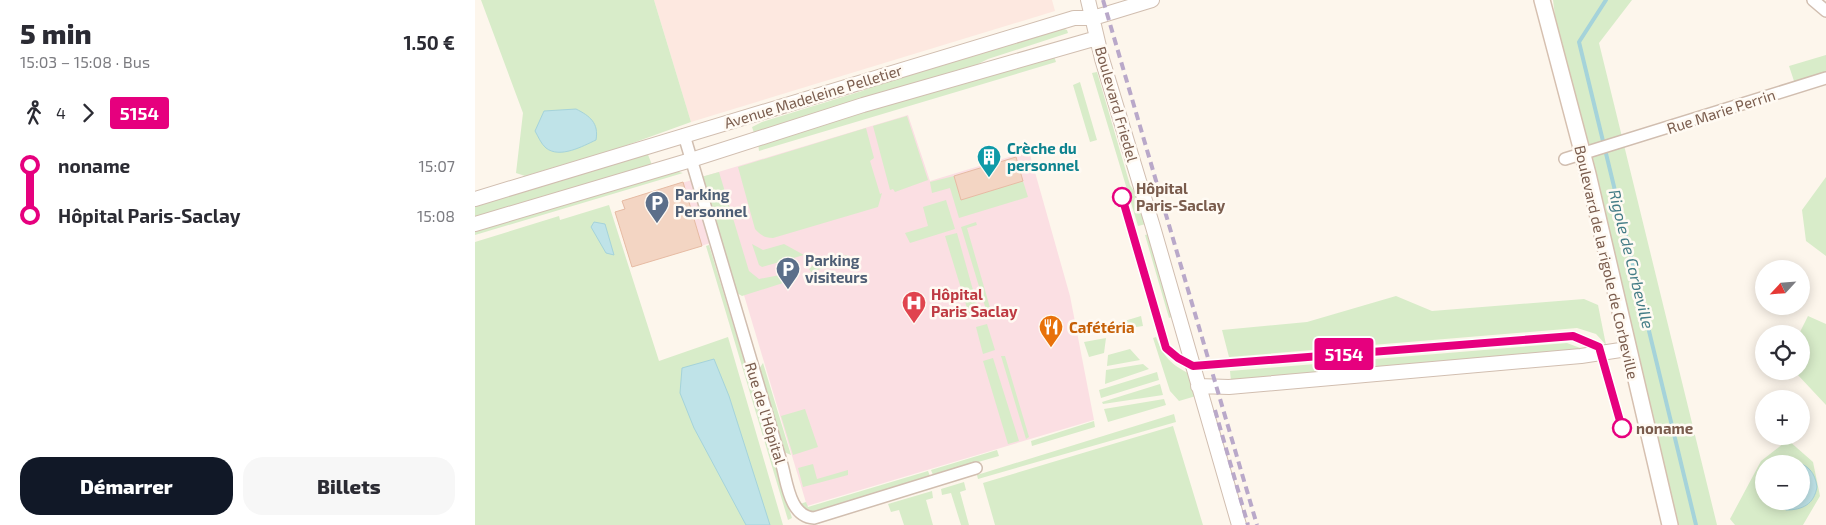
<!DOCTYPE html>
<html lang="fr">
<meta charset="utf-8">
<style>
:root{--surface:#fff;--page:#f7f7f7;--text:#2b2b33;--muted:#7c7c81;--accent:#111827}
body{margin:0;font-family:"Exo 2",sans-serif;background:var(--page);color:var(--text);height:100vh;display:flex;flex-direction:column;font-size:19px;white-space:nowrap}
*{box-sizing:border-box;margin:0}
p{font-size:16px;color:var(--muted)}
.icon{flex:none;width:28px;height:28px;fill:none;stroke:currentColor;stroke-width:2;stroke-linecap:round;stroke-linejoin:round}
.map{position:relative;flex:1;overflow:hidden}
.sheet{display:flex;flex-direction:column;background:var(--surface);width:475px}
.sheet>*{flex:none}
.badge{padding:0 10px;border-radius:4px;font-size:18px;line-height:32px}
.needle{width:32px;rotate:244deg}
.controls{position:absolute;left:1280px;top:260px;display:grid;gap:10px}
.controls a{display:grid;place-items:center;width:55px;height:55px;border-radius:50%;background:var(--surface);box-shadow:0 2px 12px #0003;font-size:25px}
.map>.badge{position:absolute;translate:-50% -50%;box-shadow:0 0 0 2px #fff}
.legs{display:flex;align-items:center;gap:8px;height:55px;padding:0 20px;font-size:16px}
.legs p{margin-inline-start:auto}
.head{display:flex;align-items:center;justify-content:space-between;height:85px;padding:0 20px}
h1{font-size:28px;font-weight:800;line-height:38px}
.primary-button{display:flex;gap:10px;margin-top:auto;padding:10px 20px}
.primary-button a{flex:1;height:58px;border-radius:20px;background:var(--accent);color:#fff;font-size:20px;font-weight:800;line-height:58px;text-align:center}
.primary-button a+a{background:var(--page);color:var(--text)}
ul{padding:0 20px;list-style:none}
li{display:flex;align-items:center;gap:18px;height:50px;font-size:19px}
li i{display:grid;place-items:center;width:8px;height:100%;margin:0 6px;background:currentColor}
li i::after{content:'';width:12px;height:12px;margin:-6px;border:4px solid;border-radius:50%;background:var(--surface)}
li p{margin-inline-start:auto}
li:first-child i{background:linear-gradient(#0000 50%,currentColor 0)}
li:last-child i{background:linear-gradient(currentColor 50%,#0000 0)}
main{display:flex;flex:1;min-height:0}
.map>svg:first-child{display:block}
.commercial{fill:#fde8e0}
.medical{fill:#fbdfe3}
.green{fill:#d8ecc9;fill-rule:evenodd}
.water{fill:#bfe3e8;stroke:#a5d3da}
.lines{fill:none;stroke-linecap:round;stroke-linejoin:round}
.stream{stroke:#a5d3da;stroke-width:4}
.building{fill:#f3d5c3;stroke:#e6bba3}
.minor-casing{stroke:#d1beb0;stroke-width:14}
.tertiary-casing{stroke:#d1beb0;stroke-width:16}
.secondary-casing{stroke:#d6c0b0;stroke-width:18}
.minor{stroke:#fff;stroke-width:11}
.tertiary{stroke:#fff;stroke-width:14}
.secondary{stroke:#fff;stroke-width:15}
.rail{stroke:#b9a8c9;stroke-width:4;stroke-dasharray:8 5;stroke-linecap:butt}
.line-1-casing{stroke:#fff;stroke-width:11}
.line-1{stroke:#e6007e;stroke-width:8}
.stop-1-dot{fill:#fff;stroke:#e6007e;stroke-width:2.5}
.labels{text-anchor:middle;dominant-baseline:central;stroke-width:5;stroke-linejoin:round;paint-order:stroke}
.street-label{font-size:15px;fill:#7a5c4d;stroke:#fffaf3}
.culture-label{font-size:15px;font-weight:bold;fill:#0d838f;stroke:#fffaf3;text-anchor:start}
.stop-label{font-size:15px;font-weight:bold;fill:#7a5c4d;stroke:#fffaf3;text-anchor:start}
.service-label{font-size:15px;font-weight:bold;fill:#4e5e75;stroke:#fffaf3;text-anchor:start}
.health-label{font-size:15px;font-weight:bold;fill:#be3a42;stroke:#fffaf3;text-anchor:start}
.food-label{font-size:15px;font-weight:bold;fill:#c56008;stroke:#fffaf3;text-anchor:start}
.water-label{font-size:16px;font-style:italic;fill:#437c86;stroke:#fffaf3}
</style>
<main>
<section class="sheet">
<div class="head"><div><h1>5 min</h1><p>15:03 – 15:08 · Bus</p></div><b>1.50 €</b></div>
<div class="legs"><svg class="icon" aria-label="walk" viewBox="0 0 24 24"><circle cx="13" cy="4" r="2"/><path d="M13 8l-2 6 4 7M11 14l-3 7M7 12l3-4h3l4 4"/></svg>4<svg class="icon" aria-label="forward" viewBox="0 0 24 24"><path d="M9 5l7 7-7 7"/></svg><b class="badge" style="background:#e6007e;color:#fff">5154</b></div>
<ul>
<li><i style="color:#e6007e"></i><b>noname</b><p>15:07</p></li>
<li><i style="color:#e6007e"></i><b>Hôpital Paris-Saclay</b><p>15:08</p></li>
</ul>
<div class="primary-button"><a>Démarrer</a><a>Billets</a></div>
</section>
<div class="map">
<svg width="1351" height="525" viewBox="0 0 1351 525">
<rect width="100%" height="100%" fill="#fdf6ec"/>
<path class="commercial" d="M179,0H577L580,11L216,122Z"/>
<path class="medical" d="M433,115L455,181L554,151L595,296L619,420L332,506L252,238L157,267L140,212L149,209L147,201Z"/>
<path class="green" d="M6,0H179L216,122L144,148L50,176L41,173L48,113Z
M1078,0H1157L1124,43L1242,525H1203L1083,40Z
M586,28L592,30L593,33L513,59L489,71L279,133L277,127L287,122L387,91L423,76Z
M1351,55V75L1320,84L1314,66Z
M579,56L581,62L284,151L283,143Z
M622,72L655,185L661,194L671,224L663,226L617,73Z
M605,82L622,140L615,142L598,85Z
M432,116L453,180L420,192L418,189L415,190L398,126Z
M391,128L399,158L395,161L405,194L407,193L403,207L298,238C289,238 286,235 280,229L263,167Z
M172,152L177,165L0,218V203Z
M196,170L208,173L0,235V229Z
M244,172L274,271L284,279L305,275L308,283L267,296L262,293L226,177Z
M479,176L486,200L548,181L553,197L484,218L475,188L457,193L455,182Z
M1351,177V256L1331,241L1327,210Z
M471,200L480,229L435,243L430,233L453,226L448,207Z
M134,205L184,361L253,337L308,525H0V242L84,216L85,220Z
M501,222L502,225L492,228L516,311L512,313L486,227Z
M482,233L505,315L495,318L470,236Z
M674,234L699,316L694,318L670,235Z
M277,244L288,250L309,244L329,255L287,267L284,265Z
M234,245L317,518L313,520L231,246Z
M371,255L377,259L336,272L334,269L339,264Z
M921,296L957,311L1109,299L1123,305L1131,345L1121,334L1102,328L754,357L747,330L832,322Z
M666,316L668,326L642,330L636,325Z
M1333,316L1351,324V405L1322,374V371H1326V334H1324Z
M512,324L520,350L508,354L501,327Z
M681,337C688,356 696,365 715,374L721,396L704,401L695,391L678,338Z
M631,338L629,353L614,357L609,342Z
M1092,343L1108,349L756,381L755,371Z
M655,349L665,360L632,366L633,355Z
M526,356H530L554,437L551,439Z
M518,358L544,441L533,444L508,361Z
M288,363L316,455L309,452L284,369Z
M668,364L674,369L630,384L631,370Z
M682,372L684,380L626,398L624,390Z
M685,384L688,395L628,404L627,402Z
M689,399L691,405L633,422L629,409Z
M330,409L343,447L318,455L306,416Z
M699,414L701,422L503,479L502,475Z
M619,421L620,427L557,446L556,441Z
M698,426L728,525H520L508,483Z
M1313,440L1338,462L1345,496L1328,525H1260L1255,519L1286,461ZM1289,464H1326V501H1289Z
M522,450L524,456L458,475L456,470Z
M338,464L342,479L373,470V475L328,487L323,468Z
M453,471L455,476L338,512L330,510L325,504L331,502L333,507Z
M489,482L491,490L485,492L494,525H486L476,493L467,495L466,489Z
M457,491L458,498L451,500L458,525H429L424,510L416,512L413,504Z"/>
<path class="water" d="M101,109C115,116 124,123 121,140C108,146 85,159 71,148C66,144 63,136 60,131L69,111Z
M119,222L130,224L139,255L131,253L116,227Z
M239,359L254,396L295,525H271L219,428L205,393L207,368Z
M1319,461C1333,465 1340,472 1342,487C1339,504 1328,510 1311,510L1299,501H1326V464H1307Z"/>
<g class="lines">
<path class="stream" d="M1131,0L1104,42L1221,525"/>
</g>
<path class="building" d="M541,157L548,181L486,200L479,176Z
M208,182L227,246L157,267L140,212L150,209L147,201Z"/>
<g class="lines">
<defs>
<path id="minor" d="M1338,0L1351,11
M209,135L307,465C312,483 315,517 339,518L501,468
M1090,159L1351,78"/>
<path id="tertiary" d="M613,0L627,59L678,227L764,525
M0,199L599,18H618L677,0
M0,224L216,160L388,105L622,38
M723,386L754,387L1106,356L1152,349"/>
<path id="secondary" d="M1067,0L1113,174L1195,525"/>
</defs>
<use href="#minor" class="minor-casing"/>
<use href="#tertiary" class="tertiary-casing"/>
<use href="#secondary" class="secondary-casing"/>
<use href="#minor" class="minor"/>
<use href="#tertiary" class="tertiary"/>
<use href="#secondary" class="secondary"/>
<path class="rail" d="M628,0L782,525
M740,410L773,525"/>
</g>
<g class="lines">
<defs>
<path id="line-1" d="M647,197L691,348L703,358L718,366L1098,336L1124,347L1147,428"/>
</defs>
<use href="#line-1" class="line-1-casing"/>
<use href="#line-1" class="line-1"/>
</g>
<defs>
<symbol id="building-pin" viewBox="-11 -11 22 30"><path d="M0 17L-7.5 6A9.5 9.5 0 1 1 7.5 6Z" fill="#0f9aa8" stroke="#fffaf3"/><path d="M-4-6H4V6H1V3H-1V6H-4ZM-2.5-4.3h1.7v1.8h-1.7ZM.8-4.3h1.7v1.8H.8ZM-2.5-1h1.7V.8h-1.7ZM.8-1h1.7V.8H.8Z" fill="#fff"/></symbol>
<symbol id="parking-pin" viewBox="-11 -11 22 30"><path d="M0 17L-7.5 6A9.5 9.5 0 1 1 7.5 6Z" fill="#5c6f8a" stroke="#fffaf3"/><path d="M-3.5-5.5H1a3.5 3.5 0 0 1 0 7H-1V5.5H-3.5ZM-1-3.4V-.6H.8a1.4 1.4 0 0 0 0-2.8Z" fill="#fff"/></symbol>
<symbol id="hospital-pin" viewBox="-11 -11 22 30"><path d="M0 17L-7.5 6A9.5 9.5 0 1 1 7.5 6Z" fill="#e0444e" stroke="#fffaf3"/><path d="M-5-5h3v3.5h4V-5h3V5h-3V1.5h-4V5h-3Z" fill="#fff"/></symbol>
<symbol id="restaurant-pin" viewBox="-11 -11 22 30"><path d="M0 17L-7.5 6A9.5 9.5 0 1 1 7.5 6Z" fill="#e8710a" stroke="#fffaf3"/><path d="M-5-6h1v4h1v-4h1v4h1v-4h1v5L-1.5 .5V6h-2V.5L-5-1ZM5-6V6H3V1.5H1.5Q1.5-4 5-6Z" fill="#fff"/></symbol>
</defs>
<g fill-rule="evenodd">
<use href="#building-pin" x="500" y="143" width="28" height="38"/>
<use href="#parking-pin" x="168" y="189" width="28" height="38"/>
<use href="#parking-pin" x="299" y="255" width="28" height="38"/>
<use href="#hospital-pin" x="425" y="289" width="28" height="38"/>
<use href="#restaurant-pin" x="562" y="313" width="28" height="38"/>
</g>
<g class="stop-1-dot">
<circle cx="647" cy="197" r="9"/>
<circle cx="1147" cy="428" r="9"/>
</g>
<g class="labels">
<g class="street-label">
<text transform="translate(338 96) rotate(-17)">Avenue Madeleine Pelletier</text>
<text transform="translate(642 104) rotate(74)">Boulevard Friedel</text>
<text transform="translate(1246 111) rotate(-18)">Rue Marie Perrin</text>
<text transform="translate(1132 262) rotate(77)">Boulevard de la rigole de Corbeville</text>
<text transform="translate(291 413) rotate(73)">Rue de l'Hôpital</text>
</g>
<g class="culture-label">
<text x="532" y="148">Crèche du<tspan x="532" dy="17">personnel</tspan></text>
</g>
<g class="stop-label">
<text x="661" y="188">Hôpital<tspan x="661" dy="17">Paris-Saclay</tspan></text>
<text x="1161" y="428">noname</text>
</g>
<g class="service-label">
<text x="200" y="194">Parking<tspan x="200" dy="17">Personnel</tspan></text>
<text x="330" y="260">Parking<tspan x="330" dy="17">visiteurs</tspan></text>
</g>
<g class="health-label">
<text x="456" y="294">Hôpital<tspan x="456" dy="17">Paris Saclay</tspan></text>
</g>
<g class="food-label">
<text x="594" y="327">Cafétéria</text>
</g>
<g class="water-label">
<text transform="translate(1157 259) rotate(76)">Rigole de Corbeville</text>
</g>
</g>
</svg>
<div class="controls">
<a><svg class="needle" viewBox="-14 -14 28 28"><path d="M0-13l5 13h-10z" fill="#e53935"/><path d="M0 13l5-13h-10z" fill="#7c7c81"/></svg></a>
<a><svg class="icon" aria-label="locate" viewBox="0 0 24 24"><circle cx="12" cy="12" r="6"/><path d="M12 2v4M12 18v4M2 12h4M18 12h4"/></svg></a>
<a>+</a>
<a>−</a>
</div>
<b class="badge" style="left:869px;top:354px;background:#e6007e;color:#fff">5154</b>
</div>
</main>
